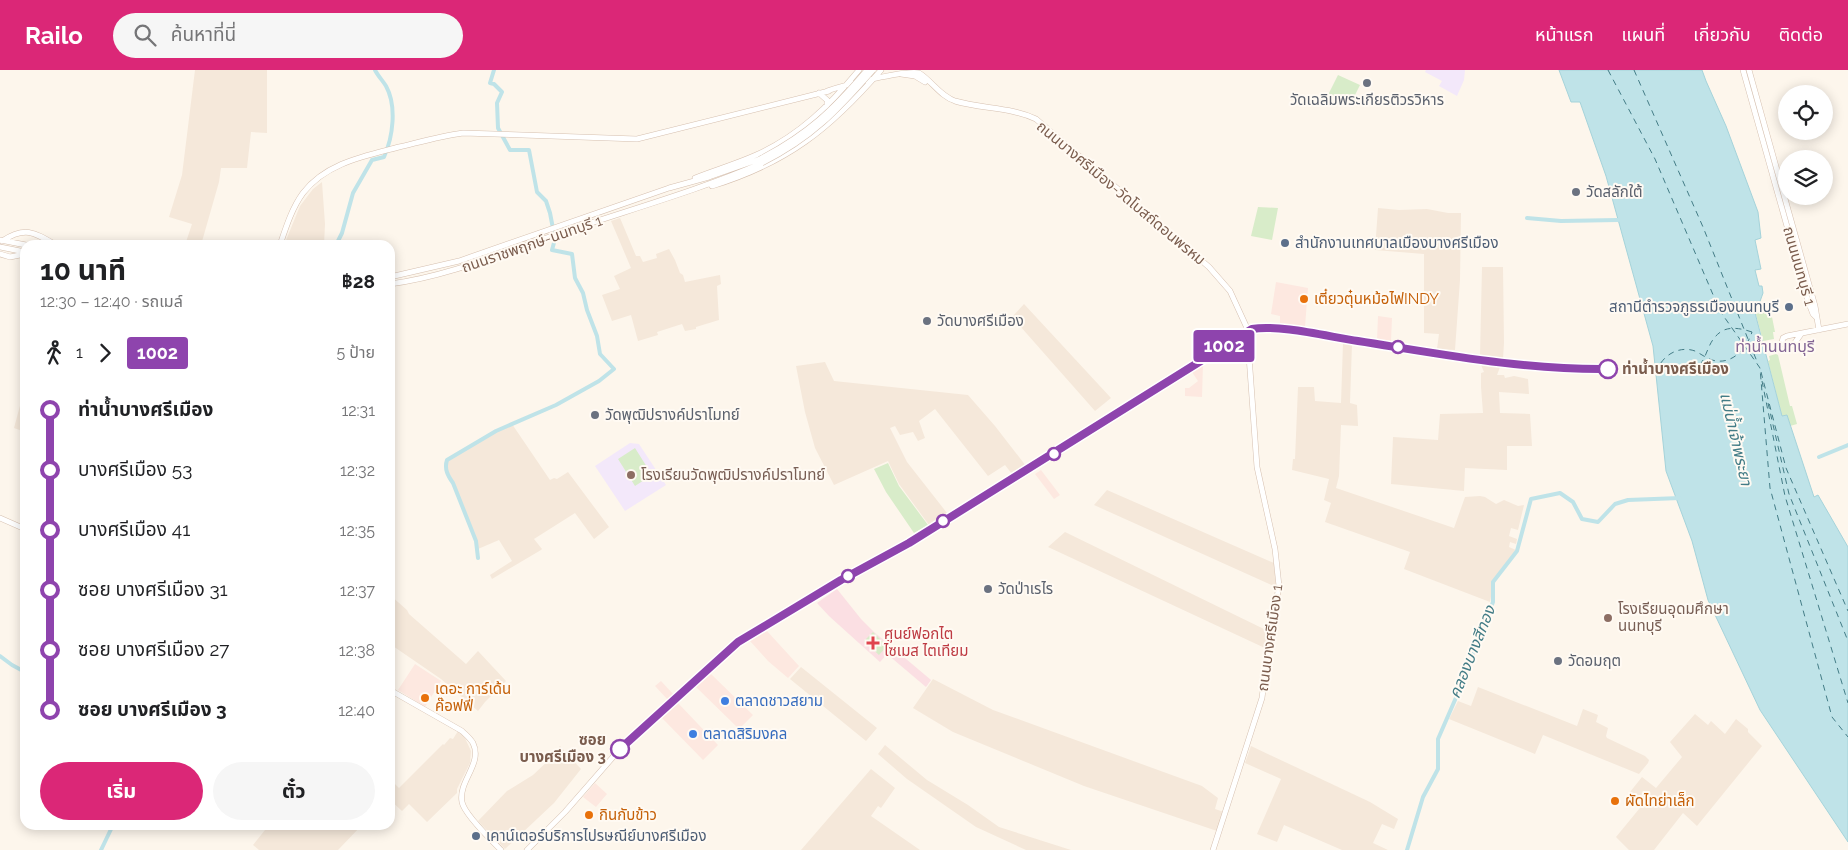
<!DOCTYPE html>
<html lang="th">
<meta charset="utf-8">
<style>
:root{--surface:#fff;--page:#f6f6f6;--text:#202124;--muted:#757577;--accent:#db2777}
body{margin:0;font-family:Raleway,"Noto Sans Thai",sans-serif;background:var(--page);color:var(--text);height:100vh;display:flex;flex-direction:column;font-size:19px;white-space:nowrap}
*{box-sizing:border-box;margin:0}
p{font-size:16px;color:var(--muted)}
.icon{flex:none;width:28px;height:28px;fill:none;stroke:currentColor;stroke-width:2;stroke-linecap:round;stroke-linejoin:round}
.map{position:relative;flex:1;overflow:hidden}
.details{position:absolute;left:20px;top:170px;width:375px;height:590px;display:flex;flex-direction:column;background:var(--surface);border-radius:15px;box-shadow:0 2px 12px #0003}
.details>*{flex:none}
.badge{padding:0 10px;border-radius:4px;font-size:18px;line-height:32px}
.tools{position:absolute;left:1778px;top:15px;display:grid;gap:10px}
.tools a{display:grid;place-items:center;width:55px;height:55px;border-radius:50%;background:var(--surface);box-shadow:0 2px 12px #0003;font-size:25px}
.map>.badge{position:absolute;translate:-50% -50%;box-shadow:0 0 0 2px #fff}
.legs{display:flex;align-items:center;gap:8px;height:55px;padding:0 20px;font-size:16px}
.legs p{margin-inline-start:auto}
.summary{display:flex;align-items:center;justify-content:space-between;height:85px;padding:0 20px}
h1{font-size:28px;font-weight:700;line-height:38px}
.button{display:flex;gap:10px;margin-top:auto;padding:10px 20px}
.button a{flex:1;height:58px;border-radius:30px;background:var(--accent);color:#fff;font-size:20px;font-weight:700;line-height:58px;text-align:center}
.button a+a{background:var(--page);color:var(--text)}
ul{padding:0 20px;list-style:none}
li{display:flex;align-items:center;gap:18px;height:60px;font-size:19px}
li i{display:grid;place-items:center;width:8px;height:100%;margin:0 6px;background:currentColor}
li i::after{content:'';width:12px;height:12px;margin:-6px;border:4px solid;border-radius:50%;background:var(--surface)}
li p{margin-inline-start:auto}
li:first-child i{background:linear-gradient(#0000 50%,currentColor 0)}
li:last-child i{background:linear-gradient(currentColor 50%,#0000 0)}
header{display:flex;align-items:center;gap:30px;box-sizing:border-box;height:70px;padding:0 25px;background:var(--accent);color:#fff}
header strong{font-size:24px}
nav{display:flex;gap:28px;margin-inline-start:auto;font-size:18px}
.search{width:350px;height:45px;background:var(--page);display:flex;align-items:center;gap:12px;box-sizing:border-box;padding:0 18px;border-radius:28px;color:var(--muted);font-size:19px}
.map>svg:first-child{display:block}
.residential{fill:#f5e8da}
.commercial{fill:#fde8e0}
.education{fill:#f3e8fa}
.medical{fill:#fbdfe3}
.green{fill:#d8ecc9}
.water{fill:#bfe3e8;stroke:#a5d3da}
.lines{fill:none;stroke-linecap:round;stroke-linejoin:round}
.canal{stroke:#bfe3e8;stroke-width:4}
.ferry{stroke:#437c86;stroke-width:1;stroke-dasharray:6 5;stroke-linecap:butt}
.secondary-casing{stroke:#d6c0b0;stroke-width:6}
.secondary{stroke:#fff;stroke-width:5}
.secondary-bridge-casing{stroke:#d6c0b0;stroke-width:6;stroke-linecap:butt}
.secondary-bridge{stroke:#fff;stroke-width:5}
.line-1-casing{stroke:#fff;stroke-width:11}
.line-1{stroke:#8e44ad;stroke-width:8}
.worship-dot{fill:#6b7280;stroke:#fffaf3;stroke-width:2}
.service-dot{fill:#5c6f8a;stroke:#fffaf3;stroke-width:2}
.food-dot{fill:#e8710a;stroke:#fffaf3;stroke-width:2}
.stop-1-dot{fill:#fff;stroke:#8e44ad;stroke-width:2.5}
.education-dot{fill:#8d6e63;stroke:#fffaf3;stroke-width:2}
.health-dot{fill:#e0444e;stroke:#fffaf3;stroke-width:2}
.shop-dot{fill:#3f7fe0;stroke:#fffaf3;stroke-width:2}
.labels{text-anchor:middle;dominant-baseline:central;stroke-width:4;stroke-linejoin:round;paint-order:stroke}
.worship-label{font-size:15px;fill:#5b616d;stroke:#fffaf3;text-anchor:start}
.street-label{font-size:15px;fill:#7a5c4d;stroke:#fffaf3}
.service-label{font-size:15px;fill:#4e5e75;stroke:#fffaf3;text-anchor:start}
.food-label{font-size:15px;fill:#c56008;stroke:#fffaf3;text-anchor:start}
.stop-label{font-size:15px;font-weight:bold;fill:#7a5c4d;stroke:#fffaf3;text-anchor:start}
.education-label{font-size:15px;fill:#785e54;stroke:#fffaf3;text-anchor:start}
.health-label{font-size:15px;fill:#be3a42;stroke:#fffaf3;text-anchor:start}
.shop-label{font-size:15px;fill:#366cbe;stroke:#fffaf3;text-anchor:start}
.neighbourhood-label{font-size:16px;fill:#846695;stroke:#fffaf3}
.water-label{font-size:16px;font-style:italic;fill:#437c86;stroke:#fffaf3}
</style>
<header>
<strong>Railo</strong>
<div class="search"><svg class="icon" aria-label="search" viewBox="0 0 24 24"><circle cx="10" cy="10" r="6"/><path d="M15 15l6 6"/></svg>ค้นหาที่นี่</div>
<nav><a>หน้าแรก</a><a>แผนที่</a><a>เกี่ยวกับ</a><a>ติดต่อ</a></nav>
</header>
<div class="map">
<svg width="1848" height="780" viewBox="0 0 1848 780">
<rect width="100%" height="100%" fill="#fdf6ec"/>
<path class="residential" d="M195,0H267V63L251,62L247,98H221L219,112L201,175H185L192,154L169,147L182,105Z
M322,112L325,154L324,175H284L300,136L313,119Z
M1378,138L1399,140L1427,139L1448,143H1461L1460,210L1455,280L1437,279L1439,264L1424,263V184L1375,180Z
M620,148L636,186H640L643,192L657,188L656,184L669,179L675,190L680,203L683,205L685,212L720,205L721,214L717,216L719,250L696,257V259L685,261L682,254L657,262L658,265L638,271L631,245L612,251L602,225L620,219L614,206L631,198L611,151Z
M1482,197H1503L1504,273L1503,289L1480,286Z
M1024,234L1111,328L1095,341L1012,247Z
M1343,273L1352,274L1350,333L1357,335L1358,356L1341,355L1339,406L1336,418L1454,458L1465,427L1480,426L1485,427L1496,434L1504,430L1518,436L1524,435L1518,460L1511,458L1509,466L1517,469L1516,474L1510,472L1509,477L1516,480L1494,511L1490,532L1404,499L1410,482L1325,452L1331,433L1324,430L1329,409L1292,400L1293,389H1295L1298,317H1314L1315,331L1341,333Z
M825,292L834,311L968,325L995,356L1026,396L1012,404L1005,395L988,406L935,339L919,351L925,368L918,371L913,362L900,365L895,356L890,358L907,392L947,443L929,455L899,414L888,391L834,415L815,378L805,342L796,296Z
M1481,295L1500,297L1497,305H1504L1505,308L1514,306L1528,309L1529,324L1499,322L1500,343L1530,344L1532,376H1507V400L1465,398L1464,421L1391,414L1393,367L1438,370L1440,344L1483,343L1481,317V303L1484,302Z
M25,317V362L14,358Z
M512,354L550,410L554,408L557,409L568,402L609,457L594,469L575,443L534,469L542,479L541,480L492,509L490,505L512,491L499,470L478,479L453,413L448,406L446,396L447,391L486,367Z
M1107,420L1274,493L1276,517L1094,435Z
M1065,462L1268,561L1267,579L1048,477Z
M390,525L407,540L409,544L466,594L478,581L506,611L485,632L478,641L441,609L390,574Z
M801,597L877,658L866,671L790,609Z
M933,609L993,640L1202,716L1218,728L1215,739L1224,742L1217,761L1084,716L953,662L913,638Z
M1478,617L1577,656L1583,639L1598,645L1596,652L1608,658L1606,666L1607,668L1645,686L1649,690L1648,693L1639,704L1543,665L1535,684L1449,649L1458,631L1471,636Z
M1695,644L1708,655L1711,651L1725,664L1736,649L1748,659V662L1762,676L1697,756L1683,743L1654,780H1629L1616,767L1644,733L1630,722L1642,707L1656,718L1682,687L1670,672Z
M458,661L464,666L471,681L470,693L457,719V723L427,752L409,734L402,741L390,730V709L399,718L443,674L444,675L450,668L453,669Z
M885,675L927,710L968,735L999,757L1071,780H1026L976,757L907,709L878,684Z
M560,676L581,699L554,733L505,779L478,751L507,721L533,705L551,688L550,687Z
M1251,676L1370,732L1398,749L1394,759L1382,754L1373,773L1388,780H1342L1284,755L1277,772L1257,764L1281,709L1245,693Z
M871,699L895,718L881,738L878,736L871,746L920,780H801Z
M269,755H362L338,780H259L253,775Z"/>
<path class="commercial" d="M1276,212L1308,218L1305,257L1280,254V246L1271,244Z
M1378,246L1392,248L1391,271L1377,270Z
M1203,294L1202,327L1185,326V318H1189L1198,311L1192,302Z
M1041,400L1060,425L1054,429L1035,404Z
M767,561L799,596L788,608L768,591L750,571Z
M415,594L441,611L425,637L398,620Z
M711,604L753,645L739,659L696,617Z
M661,611L674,625L668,630L655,616Z
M678,633L718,675L703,690L662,648Z
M595,713L607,724L596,737L583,727Z"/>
<path class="education" d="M1426,0H1465L1464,10L1457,26L1439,16L1442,11L1425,2Z
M630,373L639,374L666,415L625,441L595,396Z"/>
<path class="medical" d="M837,519L861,549L874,562L931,610L926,617L887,584L880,592L829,546L817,533Z"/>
<path class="green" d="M1338,5L1360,15L1350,35L1328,25Z
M1258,137L1278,138L1272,170L1251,166Z
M1770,237L1775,262H1773L1774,269L1763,271L1755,241Z
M1776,284L1778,285L1790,336H1792L1797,354L1790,356L1787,345L1782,346L1768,291L1770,290L1769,286Z
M635,378L652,405L635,416L618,389Z
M888,393L899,416L928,455L914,463L886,422L874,399Z
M873,562L887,576L879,585L864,571Z"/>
<path class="water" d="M1559,0H1702L1706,11L1726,56L1758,142L1761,168L1755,170L1761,199L1755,200L1759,216H1762L1763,223L1758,237L1754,239L1782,346L1787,345L1814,427L1818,425L1848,477V772L1760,640L1708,530L1692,471L1666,401L1653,276L1606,106L1580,32H1571Z"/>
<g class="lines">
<path class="canal" d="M1527,148L1561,151L1618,150
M336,175L342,163L353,123L372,90L384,87C393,67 397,36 386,16C383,11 378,6 375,0
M1819,387L1848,375
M478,488L476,471L453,413C448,406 444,399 447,390L496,361L556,335L599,311L614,299L600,284L597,266L587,240L583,223L575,208L572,184L552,180L555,169L550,143L546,131L537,122L529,80H510L498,58L497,33L502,22L494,14L490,13L494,0
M0,586L12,595L25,602
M101,780L113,755
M1407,780L1423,727L1438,699V669L1458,623L1493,532V512L1517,481L1531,429L1560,423L1573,432L1582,449L1598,452L1615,434L1628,430L1680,428"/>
<path class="ferry" d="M1608,0L1655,89L1720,241L1760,298L1770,418L1832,647L1848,667
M1634,0L1703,157L1758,294
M1752,262C1743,259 1731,256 1722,261C1701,274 1712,300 1680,304C1671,305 1665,302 1659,296C1666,283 1681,276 1695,281C1701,284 1706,288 1712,290C1732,296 1747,278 1752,262
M1761,302L1786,398L1848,541
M1762,311L1785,426L1848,633
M1768,333L1789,424L1848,571"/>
<defs>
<path id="secondary" d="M1743,0L1808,231L1813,244L1816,247
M1749,0L1815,236L1819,260
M901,4L915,6L925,12
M827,21C844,15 905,0 919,3C932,11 940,26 955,31C982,39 1011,37 1036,49L1209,197L1230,221L1247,258L1257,397L1275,479L1279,516L1269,572L1262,628L1213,780
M819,23L827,30V37
M695,108C715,100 736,94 756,85C799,66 830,35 859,0
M712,116C787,93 830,59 881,0
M0,170L26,175
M2,171C25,156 34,162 56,175
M280,175C286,157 292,138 303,123C326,93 365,86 399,77C420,72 441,66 463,63L637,69L829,21
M0,177L25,182
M0,184L10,187L25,184
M390,207L459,191L669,118L709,107L760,89
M390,214C450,206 504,182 561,163C628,140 697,121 762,93
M1801,264L1794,274L1786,276L1782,272L1783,268L1787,266L1848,254
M0,448L25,459
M390,620L462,661C466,665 470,668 473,673C483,694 458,711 462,732C464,744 492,771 501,780
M527,780L565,742L620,679L738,572L841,510L909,473L1028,400L1248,261L1263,258L1303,262L1526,296L1580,300L1610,299"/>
</defs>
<use href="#secondary" class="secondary-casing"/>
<use href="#secondary" class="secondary"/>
<defs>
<path id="secondary-bridge" d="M760,89C808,64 833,40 867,0
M762,93C812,68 837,41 873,0"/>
</defs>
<use href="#secondary-bridge" class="secondary-bridge-casing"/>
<use href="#secondary-bridge" class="secondary-bridge"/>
</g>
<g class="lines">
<defs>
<path id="line-1" d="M620,679L738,572L841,510L909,473L1252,259C1279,254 1330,267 1358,271C1441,284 1523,300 1608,299"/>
</defs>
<use href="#line-1" class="line-1-casing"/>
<use href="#line-1" class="line-1"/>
</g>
<g class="worship-dot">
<circle cx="1367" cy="13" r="5"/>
<circle cx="1576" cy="122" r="5"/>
<circle cx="927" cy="251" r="5"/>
<circle cx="595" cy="345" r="5"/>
<circle cx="988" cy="519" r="5"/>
<circle cx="1558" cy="591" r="5"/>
</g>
<g class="service-dot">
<circle cx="1285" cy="173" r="5"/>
<circle cx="1789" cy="237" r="5"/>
<circle cx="476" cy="766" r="5"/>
</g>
<g class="food-dot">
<circle cx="1304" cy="229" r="5"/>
<circle cx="425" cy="628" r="5"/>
<circle cx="1615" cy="731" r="5"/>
<circle cx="589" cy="745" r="5"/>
</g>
<g class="stop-1-dot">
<circle cx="1398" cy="277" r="6"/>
<circle cx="1608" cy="299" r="9"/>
<circle cx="1054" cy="384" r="6"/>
<circle cx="943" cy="451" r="6"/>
<circle cx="848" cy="506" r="6"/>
<circle cx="620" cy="679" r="9"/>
</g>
<g class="education-dot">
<circle cx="631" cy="405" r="5"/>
<circle cx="1608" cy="548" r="5"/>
</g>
<path class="health-dot" d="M870.5 565.5h5v5h5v5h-5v5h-5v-5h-5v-5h5z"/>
<g class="shop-dot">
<circle cx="725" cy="631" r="5"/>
<circle cx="693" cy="664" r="5"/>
</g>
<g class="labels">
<g class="worship-label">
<text x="1367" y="30" text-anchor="middle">วัดเฉลิมพระเกียรติวรวิหาร</text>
<text x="1586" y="122">วัดสลักใต้</text>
<text x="937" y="251">วัดบางศรีเมือง</text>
<text x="605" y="345">วัดพุฒิปรางค์ปราโมทย์</text>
<text x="998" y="519">วัดป่าเรไร</text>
<text x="1568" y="591">วัดอมฤต</text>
</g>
<g class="street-label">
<text transform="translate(1121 123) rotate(40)">ถนนบางศรีเมือง-วัดโบสถ์ดอนพรหม</text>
<text transform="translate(532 174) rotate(-19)">ถนนราชพฤกษ์-นนทบุรี 1</text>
<text transform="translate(1799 196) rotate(74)">ถนนนนทบุรี 1</text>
<text transform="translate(1270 568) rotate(-82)">ถนนบางศรีเมือง 1</text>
</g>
<g class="service-label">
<text x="1295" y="173">สำนักงานเทศบาลเมืองบางศรีเมือง</text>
<text x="1779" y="237" text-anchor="end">สถานีตำรวจภูธรเมืองนนทบุรี</text>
<text x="486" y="766">เคาน์เตอร์บริการไปรษณีย์บางศรีเมือง</text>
</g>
<g class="food-label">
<text x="1314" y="229">เตี๋ยวตุ๋นหม้อไฟINDY</text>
<text x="435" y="619">เดอะ การ์เด้น<tspan x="435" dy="17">ค๊อฟฟี่</tspan></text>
<text x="1625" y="731">ผัดไทย่าเล็ก</text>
<text x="599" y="745">กินกับข้าว</text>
</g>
<g class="stop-label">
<text x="1622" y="299">ท่าน้ำบางศรีเมือง</text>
<text x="606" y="670" text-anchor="end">ซอย<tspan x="606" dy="17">บางศรีเมือง 3</tspan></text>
</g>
<g class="education-label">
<text x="641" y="405">โรงเรียนวัดพุฒิปรางค์ปราโมทย์</text>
<text x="1618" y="539">โรงเรียนอุดมศึกษา<tspan x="1618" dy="17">นนทบุรี</tspan></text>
</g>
<g class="health-label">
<text x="884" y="564">ศูนย์ฟอกไต<tspan x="884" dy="17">ไซเมส ไตเทียม</tspan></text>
</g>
<g class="shop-label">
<text x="735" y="631">ตลาดชาวสยาม</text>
<text x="703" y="664">ตลาดสิริมงคล</text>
</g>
<g class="neighbourhood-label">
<text x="1775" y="276">ท่าน้ำนนทบุรี</text>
</g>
<g class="water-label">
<text transform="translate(1736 369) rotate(77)">แม่น้ำเจ้าพระยา</text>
<text transform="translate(1472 582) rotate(-68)">คลองบางสีทอง</text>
</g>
</g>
</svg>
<div class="tools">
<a><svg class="icon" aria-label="locate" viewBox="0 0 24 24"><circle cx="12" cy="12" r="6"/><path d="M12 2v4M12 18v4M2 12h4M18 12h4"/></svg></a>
<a><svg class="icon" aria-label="layers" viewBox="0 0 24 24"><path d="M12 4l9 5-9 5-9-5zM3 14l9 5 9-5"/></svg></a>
</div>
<b class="badge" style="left:1224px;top:276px;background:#8e44ad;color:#fff">1002</b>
<section class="details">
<div class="summary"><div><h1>10 นาที</h1><p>12:30 – 12:40 · รถเมล์</p></div><b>฿28</b></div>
<div class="legs"><svg class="icon" aria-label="walk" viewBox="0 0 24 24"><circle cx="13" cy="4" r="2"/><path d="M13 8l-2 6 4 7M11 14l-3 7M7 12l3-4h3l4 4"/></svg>1<svg class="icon" aria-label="forward" viewBox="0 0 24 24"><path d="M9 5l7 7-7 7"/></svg><b class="badge" style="background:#8e44ad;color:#fff">1002</b><p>5 ป้าย</p></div>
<ul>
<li><i style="color:#8e44ad"></i><b>ท่าน้ำบางศรีเมือง</b><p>12:31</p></li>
<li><i style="color:#8e44ad"></i><span>บางศรีเมือง 53</span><p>12:32</p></li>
<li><i style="color:#8e44ad"></i><span>บางศรีเมือง 41</span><p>12:35</p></li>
<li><i style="color:#8e44ad"></i><span>ซอย บางศรีเมือง 31</span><p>12:37</p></li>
<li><i style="color:#8e44ad"></i><span>ซอย บางศรีเมือง 27</span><p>12:38</p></li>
<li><i style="color:#8e44ad"></i><b>ซอย บางศรีเมือง 3</b><p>12:40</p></li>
</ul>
<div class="button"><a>เริ่ม</a><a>ตั๋ว</a></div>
</section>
</div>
